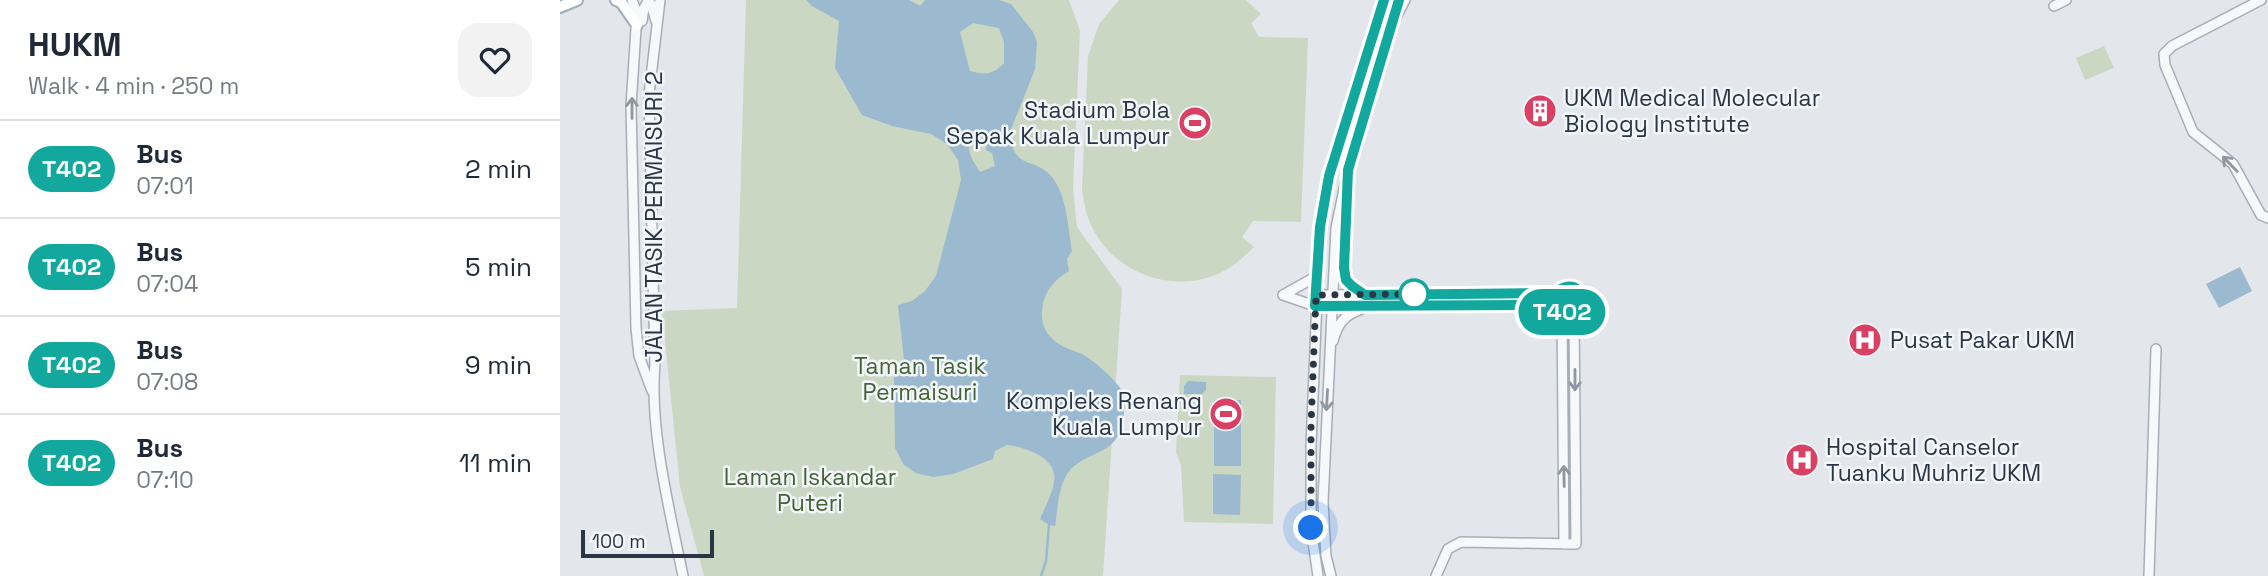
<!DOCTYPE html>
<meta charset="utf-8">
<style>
:root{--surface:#fff;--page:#f2f2f3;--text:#1f2937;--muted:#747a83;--line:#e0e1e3}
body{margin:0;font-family:"Space Grotesk",sans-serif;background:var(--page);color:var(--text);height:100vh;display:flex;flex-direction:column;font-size:26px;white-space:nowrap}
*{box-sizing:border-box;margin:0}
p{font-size:23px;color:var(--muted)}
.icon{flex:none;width:38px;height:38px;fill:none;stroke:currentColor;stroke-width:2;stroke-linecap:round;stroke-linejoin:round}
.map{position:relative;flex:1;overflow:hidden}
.side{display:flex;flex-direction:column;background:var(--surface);width:560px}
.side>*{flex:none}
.badge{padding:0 14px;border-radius:23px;font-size:24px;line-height:46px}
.scale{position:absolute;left:21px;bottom:18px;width:133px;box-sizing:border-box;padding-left:7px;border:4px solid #293646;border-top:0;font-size:19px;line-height:24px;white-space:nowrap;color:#293646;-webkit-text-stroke:5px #f3f6f9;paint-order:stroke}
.you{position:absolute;width:35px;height:35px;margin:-18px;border:5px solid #fff;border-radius:50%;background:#1a73e8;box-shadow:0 0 0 10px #1a73e833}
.map>.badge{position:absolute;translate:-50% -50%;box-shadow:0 0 0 4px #fff}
.round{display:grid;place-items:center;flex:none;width:74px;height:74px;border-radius:21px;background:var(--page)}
.headline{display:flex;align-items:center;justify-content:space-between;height:119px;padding:0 28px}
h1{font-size:33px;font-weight:600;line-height:52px}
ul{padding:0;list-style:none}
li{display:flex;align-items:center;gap:21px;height:98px;padding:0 28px;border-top:2px solid var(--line)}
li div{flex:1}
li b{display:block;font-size:26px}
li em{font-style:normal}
li .badge{min-width:77px;font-weight:700;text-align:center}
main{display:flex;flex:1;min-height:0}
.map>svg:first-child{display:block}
.green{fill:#cad7c3}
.water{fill:#9bb9cf;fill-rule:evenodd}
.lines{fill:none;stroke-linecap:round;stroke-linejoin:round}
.stream{stroke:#9bb9cf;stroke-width:2.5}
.minor-casing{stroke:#a7aeb7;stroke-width:12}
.major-casing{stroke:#a1adb9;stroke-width:14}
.minor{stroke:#f6f8fa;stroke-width:9}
.major{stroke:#fff;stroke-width:10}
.oneway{stroke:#9097a0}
.line-casing{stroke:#fff;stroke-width:16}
.line{stroke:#12a89d;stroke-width:10}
.walk{stroke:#293646;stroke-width:7;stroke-dasharray:0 12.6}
.stop-dot{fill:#fff;stroke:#12a89d;stroke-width:3.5}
.labels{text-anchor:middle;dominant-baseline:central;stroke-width:5;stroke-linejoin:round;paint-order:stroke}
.poi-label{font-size:23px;fill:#293646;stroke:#f3f6f9;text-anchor:start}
.street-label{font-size:23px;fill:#293646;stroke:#f3f6f9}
.park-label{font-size:23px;fill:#426335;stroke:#f3f6f9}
</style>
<main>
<section class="side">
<div class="headline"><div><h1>HUKM</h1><p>Walk · 4 min · 250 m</p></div><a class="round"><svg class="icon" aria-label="heart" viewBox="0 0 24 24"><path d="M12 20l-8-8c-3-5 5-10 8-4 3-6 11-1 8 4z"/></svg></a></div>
<ul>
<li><span class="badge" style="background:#12a89d;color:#fff">T402</span><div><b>Bus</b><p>07:01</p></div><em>2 min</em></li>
<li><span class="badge" style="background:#12a89d;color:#fff">T402</span><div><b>Bus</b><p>07:04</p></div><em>5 min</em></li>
<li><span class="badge" style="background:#12a89d;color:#fff">T402</span><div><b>Bus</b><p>07:08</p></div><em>9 min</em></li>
<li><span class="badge" style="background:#12a89d;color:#fff">T402</span><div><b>Bus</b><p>07:10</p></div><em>11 min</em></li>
</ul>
</section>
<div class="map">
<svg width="1708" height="576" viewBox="0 0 1708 576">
<rect width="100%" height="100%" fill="#e3e7ec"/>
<path class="green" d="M186,0H509L520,31L513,188L517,227L562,289L543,576H144L120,487L102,311L177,308Z
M559,0H686L701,14L691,23L699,37L748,38L741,222L693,221L682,237L694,247C684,257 673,267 660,273C613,295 554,273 532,227C526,215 524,203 522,190L528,56L539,24Z
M1544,46L1554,68L1525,80L1516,58Z
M620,375L716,377L713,524L624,522L621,465L616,452Z"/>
<path class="water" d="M246,0H349L360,6L365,0H439L451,4L473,32L477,42L475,69L450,132C453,172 475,156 492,177C507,196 508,227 512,251L507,259L509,271C496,279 487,288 483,303C477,333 495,345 520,353C530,357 559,382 563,393C566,400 564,413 563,420C557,456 531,449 511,469C498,483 498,508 495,526L489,525L480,519C485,507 492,495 494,482C499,458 465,447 447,445L435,451L433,459L393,474L373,477L356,473L344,465L335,448L334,372L345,369L338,305L352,301L365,291L376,276L401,180L398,160L387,144L371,134L332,126L302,115L275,68L279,21L252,6ZM413,23L439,28L444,42V63C433,75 425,75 410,71L400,32ZM422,133L427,138L426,150L432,153L435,166L420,172C411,158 399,139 422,133Z
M1680,267L1692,291L1659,308L1646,284Z
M628,381L646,382V390L642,394H624V386Z
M654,400H681V466H654Z
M653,474L681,475L680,515L653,514Z"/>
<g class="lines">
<path class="stream" d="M481,576L486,561L489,525"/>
<defs>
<path id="minor" d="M72,0L77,13L71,106L76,328L79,356L92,391
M100,0L89,94L95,364C89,429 110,512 123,576
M1701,0L1612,46L1604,54L1605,65L1633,132L1673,164L1701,215L1708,218
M1494,6L1506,0
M82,21L84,8L87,3L91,4L96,21
M786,203C785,222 778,266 788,281C791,288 799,291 805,295
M723,295L755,306L995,305
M723,295L757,276
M756,295L996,293L1007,286C1017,287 1023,293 1021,304L1014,312L1016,544L901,542L888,549L876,576
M994,300L997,308L1002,312L1004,544
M773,341C778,323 784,315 802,309
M758,576L751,528V446L760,227L769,176L824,0
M771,576L766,556L763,502L776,228L788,170L805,114L832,25L845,0
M1589,576L1596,349"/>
<path id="major" d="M56,0L61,2L77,25
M0,7L17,0
M832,25L839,0"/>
</defs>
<use href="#minor" class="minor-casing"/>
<use href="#major" class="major-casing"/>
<use href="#minor" class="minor"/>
<use href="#major" class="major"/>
</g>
<defs><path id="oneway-shaft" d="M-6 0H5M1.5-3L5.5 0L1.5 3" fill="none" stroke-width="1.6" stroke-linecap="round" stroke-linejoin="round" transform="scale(1.75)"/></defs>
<g class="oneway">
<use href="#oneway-shaft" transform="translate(72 108) rotate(-90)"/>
<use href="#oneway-shaft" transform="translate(1670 164) rotate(-134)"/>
<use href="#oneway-shaft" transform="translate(1015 380) rotate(90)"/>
<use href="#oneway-shaft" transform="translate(767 400) rotate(93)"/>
<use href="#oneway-shaft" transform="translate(1004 476) rotate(-91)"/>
</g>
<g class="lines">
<defs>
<path id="line" d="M824,0L769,176L760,227L755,306L995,305L1002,312H1014C1032,296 1013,276 996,293L805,295L792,286L786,280L784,268L788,170L839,0"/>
</defs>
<use href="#line" class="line-casing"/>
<use href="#line" class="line"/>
<path class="walk" d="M751,528V426L756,295L854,294"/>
</g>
<defs>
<symbol id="building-disc" viewBox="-11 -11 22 22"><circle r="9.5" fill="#da3f64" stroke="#f3f6f9"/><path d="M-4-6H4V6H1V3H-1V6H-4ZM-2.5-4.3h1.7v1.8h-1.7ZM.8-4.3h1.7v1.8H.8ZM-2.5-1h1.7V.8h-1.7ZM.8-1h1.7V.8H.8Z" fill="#fff"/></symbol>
<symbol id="stadium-disc" viewBox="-11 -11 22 22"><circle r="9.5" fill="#da3f64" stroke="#f3f6f9"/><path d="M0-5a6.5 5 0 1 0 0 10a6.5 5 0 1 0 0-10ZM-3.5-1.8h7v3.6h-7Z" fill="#fff"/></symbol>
<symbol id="hospital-disc" viewBox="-11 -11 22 22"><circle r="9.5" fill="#da3f64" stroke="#f3f6f9"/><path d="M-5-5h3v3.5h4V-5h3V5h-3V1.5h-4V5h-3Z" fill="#fff"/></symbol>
</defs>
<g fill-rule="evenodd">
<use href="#building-disc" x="961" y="92" width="38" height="38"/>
<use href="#stadium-disc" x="616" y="104" width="38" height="38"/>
<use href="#hospital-disc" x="1286" y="321" width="38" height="38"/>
<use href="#stadium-disc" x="647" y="395" width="38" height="38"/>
<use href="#hospital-disc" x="1223" y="441" width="38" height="38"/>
</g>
<circle class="stop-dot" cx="854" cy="294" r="14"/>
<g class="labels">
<g class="poi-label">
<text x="1004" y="98">UKM Medical Molecular<tspan x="1004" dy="26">Biology Institute</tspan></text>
<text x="610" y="110" text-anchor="end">Stadium Bola<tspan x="610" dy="26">Sepak Kuala Lumpur</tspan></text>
<text x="1330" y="340">Pusat Pakar UKM</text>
<text x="642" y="401" text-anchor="end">Kompleks Renang<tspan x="642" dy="26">Kuala Lumpur</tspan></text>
<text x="1266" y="447">Hospital Canselor<tspan x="1266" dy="26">Tuanku Muhriz UKM</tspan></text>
</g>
<g class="street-label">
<text transform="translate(94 217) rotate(-90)">JALAN TASIK PERMAISURI 2</text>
</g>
<g class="park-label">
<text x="360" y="366">Taman Tasik<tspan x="360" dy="26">Permaisuri</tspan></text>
<text x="250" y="477">Laman Iskandar<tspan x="250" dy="26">Puteri</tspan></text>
</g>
</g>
</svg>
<div class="scale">100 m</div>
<div class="you" style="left:751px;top:528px"></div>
<b class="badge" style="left:1002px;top:312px;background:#12a89d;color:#fff">T402</b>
</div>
</main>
